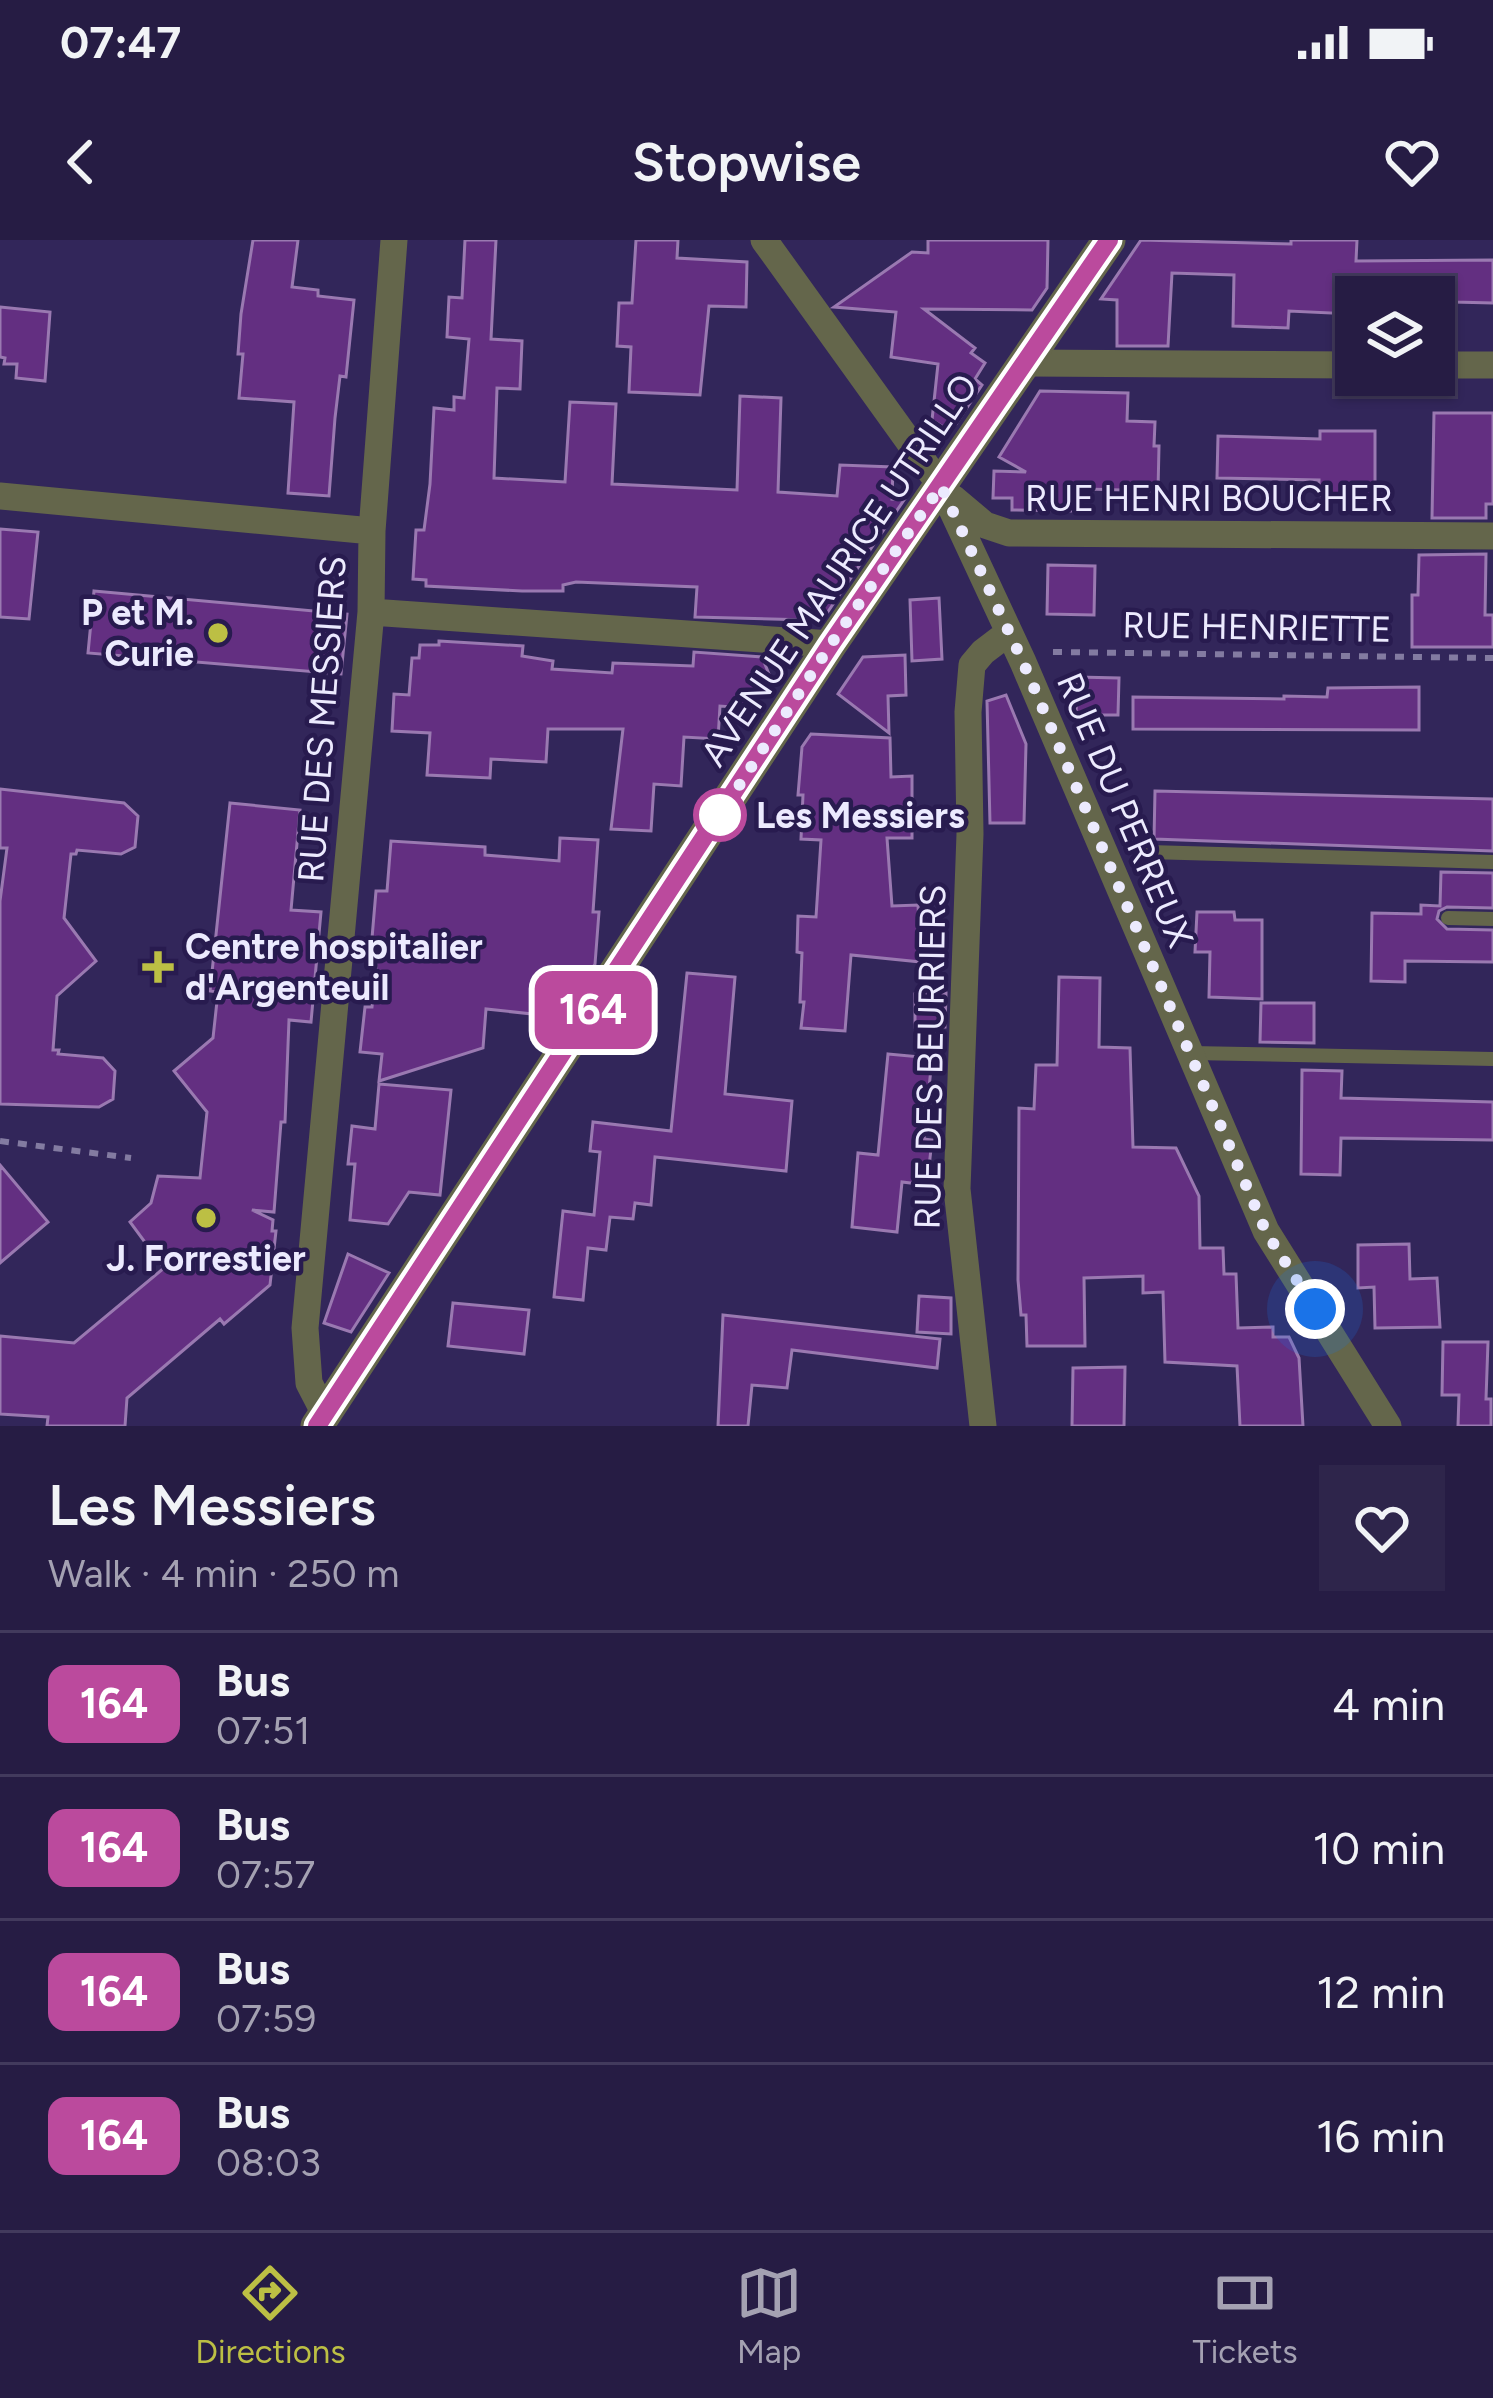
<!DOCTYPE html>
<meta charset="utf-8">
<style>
:root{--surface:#261c44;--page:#2e254b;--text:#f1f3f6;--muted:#a4a1b2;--line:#423a5d;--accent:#bcbf44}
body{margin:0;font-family:Figtree,sans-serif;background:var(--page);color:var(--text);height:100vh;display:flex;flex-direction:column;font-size:45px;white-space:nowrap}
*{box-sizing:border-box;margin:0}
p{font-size:39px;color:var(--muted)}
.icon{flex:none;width:66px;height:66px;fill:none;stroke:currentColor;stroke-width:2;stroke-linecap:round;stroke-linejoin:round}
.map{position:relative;height:1186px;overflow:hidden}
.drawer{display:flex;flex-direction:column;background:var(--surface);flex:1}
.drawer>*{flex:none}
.badge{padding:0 24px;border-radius:18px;font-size:42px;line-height:78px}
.tools{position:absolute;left:1335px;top:36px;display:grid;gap:24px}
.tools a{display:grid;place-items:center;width:120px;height:120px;border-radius:0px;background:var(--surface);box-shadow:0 3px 9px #0004,0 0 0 3px var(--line);font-size:60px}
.you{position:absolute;width:60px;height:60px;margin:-30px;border:9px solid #fff;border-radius:50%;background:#1a73e8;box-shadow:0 0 0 18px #1a73e833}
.map>.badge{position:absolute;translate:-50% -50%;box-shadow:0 0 0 6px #fff}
.round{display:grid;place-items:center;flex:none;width:126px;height:126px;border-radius:0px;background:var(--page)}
.overview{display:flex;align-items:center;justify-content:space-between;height:204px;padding:0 48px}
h1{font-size:57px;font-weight:600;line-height:90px}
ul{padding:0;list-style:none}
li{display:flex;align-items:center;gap:36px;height:144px;padding:0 48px;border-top:3px solid var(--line)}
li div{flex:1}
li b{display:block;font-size:45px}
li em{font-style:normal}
li .badge{min-width:132px;font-weight:700;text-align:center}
.status{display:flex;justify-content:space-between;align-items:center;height:84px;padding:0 60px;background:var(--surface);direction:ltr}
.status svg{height:33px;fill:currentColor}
header{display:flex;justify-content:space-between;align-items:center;height:156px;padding:0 48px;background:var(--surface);font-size:54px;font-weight:600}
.dock{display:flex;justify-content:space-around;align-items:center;height:168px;border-top:3px solid var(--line);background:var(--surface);font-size:33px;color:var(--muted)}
.dock a{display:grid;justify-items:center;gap:6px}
.dock .selected{color:var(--accent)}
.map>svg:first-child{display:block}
.building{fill:#632f81;stroke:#9a79b1;stroke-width:3}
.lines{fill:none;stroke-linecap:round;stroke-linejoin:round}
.path{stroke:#837ba1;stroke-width:6;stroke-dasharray:9 9;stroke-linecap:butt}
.service{stroke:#64664b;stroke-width:14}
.minor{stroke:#64664b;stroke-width:27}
.tertiary{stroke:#64664b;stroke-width:33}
.line-casing{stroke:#fff;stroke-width:27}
.line{stroke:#bb4a9d;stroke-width:18}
.walk{stroke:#eceafe;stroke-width:12;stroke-dasharray:0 21.6}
.poi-dot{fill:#bcbf44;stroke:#281b4f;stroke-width:4.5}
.stop-dot{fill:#fff;stroke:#bb4a9d;stroke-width:6}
.labels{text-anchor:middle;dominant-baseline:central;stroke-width:9;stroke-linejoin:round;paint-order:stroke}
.street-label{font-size:36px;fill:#eceafe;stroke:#281b4f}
.poi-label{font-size:36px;font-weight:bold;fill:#eceafe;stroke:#281b4f;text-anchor:end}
.stop-label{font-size:36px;font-weight:bold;fill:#eceafe;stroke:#281b4f;text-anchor:start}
</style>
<div class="status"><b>07:47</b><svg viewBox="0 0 49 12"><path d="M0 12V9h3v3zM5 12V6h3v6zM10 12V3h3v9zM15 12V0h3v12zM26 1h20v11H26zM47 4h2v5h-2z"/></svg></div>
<header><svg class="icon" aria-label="back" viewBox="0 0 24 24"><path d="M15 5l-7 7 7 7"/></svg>Stopwise<svg class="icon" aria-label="heart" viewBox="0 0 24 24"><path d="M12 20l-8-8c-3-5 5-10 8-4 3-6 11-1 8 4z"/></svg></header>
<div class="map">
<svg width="1493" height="1186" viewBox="0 0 1493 1186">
<rect width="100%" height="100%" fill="#32265a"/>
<path class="building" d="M253,0H298L292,47L318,50V56L354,60L346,137L340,136L335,178L329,256L288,253L294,162L239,158L243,114H238L241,74Z
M465,0H496L491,99L522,101L520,149L497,148L494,238L565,242L570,162L616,164L612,244L737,250L740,156L781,158L778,252L837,256L840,225L893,227L892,259L904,260L825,376L810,380L695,377L697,347L576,342L563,345V351H522L426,346V340L413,339L416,290H424L430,244L434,168L454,170V157L464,158L469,99L447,97L449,57L462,58Z
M636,0H678L677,18L747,22L746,67L709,66L700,155L629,152L631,107L617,106L619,63H632Z
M928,0H1048L1047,48L1032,70L924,69L975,108L971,113L985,123L975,139L982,145L956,184L945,188L932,180L938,124L891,117L896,72L834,67L912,12L928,13Z
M1141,0L1291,4V0H1357L1356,21L1493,20V63L1454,62V57H1354L1352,74L1289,71L1288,88L1233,86L1234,35L1172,33L1168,106H1117V60L1101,59Z
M0,67L50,72L45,141L16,138L17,124H4L5,118L0,117Z
M1040,151L1128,153L1127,181L1155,182L1154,206H1159L1158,251L1087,249V259H1074V271L1012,270V258H993L994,231L1026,232L999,217Z
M1434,173H1493V264H1486V278H1432Z
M1320,191H1375V255H1319V240L1217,238L1218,196L1320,199Z
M0,289L38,292L29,379L0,377Z
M1486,314L1485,375H1493V407H1412V355H1418L1419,315Z
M1048,325L1095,326L1094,375L1047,374Z
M94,351L347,374L341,434L88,413Z
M939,358L942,419L912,421L910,360Z
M439,401L523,406L522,416L553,421L552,429L612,433L613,423L693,426L694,412L762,417L769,434L747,468L720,466L718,499L684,497L681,546L654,544L651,591L611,589L623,489H548L546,522L491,519L490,538L427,535L430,493L392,491L394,454L409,455L412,418H419L420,405H439Z
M905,415L906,455L888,456L889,493L838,454L863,417Z
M1077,437L1119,438L1118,475H1076Z
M1419,447V490L1133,489V457L1284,459V456L1327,457L1328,448Z
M1006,455L1026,504L1024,583H990L987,461Z
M811,494L890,498L891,537L912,536V598H887L892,666L918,665L921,722L851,715L845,791L801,788L804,762H800L802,713L797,712L798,676L816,677L821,600L801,599L803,555H798L802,507Z
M0,549L124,563L138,576L135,607L121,614L77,610L76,614H71L64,678L96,721L57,756L53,810H59L58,814L103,818L115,831L113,859L99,867L0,864V661L7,608H0Z
M1155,551L1493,559V611L1154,599Z
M230,563L300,570L291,670L321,672L311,782L289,780L285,882H281L274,972L252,970L273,980L272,991H276L270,1045L224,1084L220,1079L127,1158L125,1186H47L48,1177L0,1174V1096L74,1103L164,1028L130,982L151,963L158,936L200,938L207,872L174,831L213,798L218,752L210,751Z
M560,598L598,600L593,672H599L595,724L560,777L486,769L483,808L379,841L382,814L360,812L365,767H372L379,698H372L376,651H387L391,601L485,607V615L559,621Z
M1441,632L1493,633V668L1447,667L1439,671L1437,679L1447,689L1493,690V722L1405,721V742L1371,741L1372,673L1421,674V665L1440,666Z
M1197,672H1234L1235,680H1262V759L1209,757L1210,712H1195Z
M687,733L735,737L725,854L792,861L786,931L655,917L651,965L635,963L633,979L610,977L606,1010L588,1008L583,1060L554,1057L563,971L594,975L600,912L590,911L593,882L671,891Z
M1059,737L1100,738L1099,807L1130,808L1133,907L1176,908L1199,956L1200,1008H1223L1224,1034H1236L1238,1088L1273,1087V1097H1289L1299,1118L1303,1186H1240L1237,1126L1165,1122L1163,1052L1143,1053V1036L1084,1038L1085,1106H1027L1026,1075H1021L1018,1040L1019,868L1034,869L1036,825H1057Z
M946,753L945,787H915V754Z
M1261,763H1314V803L1260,802Z
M888,814L932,818L924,899L932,900L927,945L902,942L897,992L852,987L858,913L878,915Z
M1302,830L1342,831L1341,858L1493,862V900L1341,898L1340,935L1301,934Z
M379,844L451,850L440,955L409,952L388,984L350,980L355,924H348L352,886L375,889Z
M0,925L48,982L0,1023Z
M1409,1004L1410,1039L1437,1038L1440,1087L1375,1088L1374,1047L1358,1048V1005Z
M348,1014L389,1033L351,1092L324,1083Z
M919,1056L951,1058V1094L917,1092Z
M453,1063L529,1070L524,1114L448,1106Z
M723,1075L940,1099L937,1128L792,1110L787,1148L752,1145L748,1186H718Z
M1443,1102H1488L1486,1159H1491V1186H1458L1459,1155H1442Z
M1125,1127L1124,1186H1072L1073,1128Z"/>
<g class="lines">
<path class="path" d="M1053,412L1493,418
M0,901L131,918"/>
<path class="service" d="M1149,612L1493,622
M1448,678L1493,679
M1191,813L1493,819"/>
<path class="minor" d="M764,0L941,246L1023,422L1266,991L1388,1186
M1028,123L1356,125
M1434,125H1493
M0,256L372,291
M953,258L985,285L1009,293L1493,296
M371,372L831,404
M325,1174L309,1143L305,1088L371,372L372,291L394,0
M983,1186L957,949L970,594L968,472L972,425L983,412L1008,393"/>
<path class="tertiary" d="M317,1186L831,404L1109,0"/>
</g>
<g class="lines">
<defs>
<path id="line" d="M317,1186L831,404L1109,0"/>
</defs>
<use href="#line" class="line-casing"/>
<use href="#line" class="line"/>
<path class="walk" d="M720,575L718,578L831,404L941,246L1023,422L1266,992L1315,1069"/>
</g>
<g class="poi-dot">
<circle cx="218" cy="393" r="12"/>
<path d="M152 709h12v12h12v12h-12v12h-12v-12h-12v-12h12z"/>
<circle cx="206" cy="978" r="12"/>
</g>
<circle class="stop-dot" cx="720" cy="575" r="24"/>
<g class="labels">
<g class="street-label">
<text x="1209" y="258">RUE HENRI BOUCHER</text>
<text transform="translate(839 330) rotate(-56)">AVENUE MAURICE UTRILLO</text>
<text transform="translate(1257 387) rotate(1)">RUE HENRIETTE</text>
<text transform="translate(322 479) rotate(-86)">RUE DES MESSIERS</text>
<text transform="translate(1125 570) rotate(67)">RUE DU PERREUX</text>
<text transform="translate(930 817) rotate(-89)">RUE DES BEURRIERS</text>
</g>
<g class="poi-label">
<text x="194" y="372">P et M.<tspan x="194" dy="41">Curie</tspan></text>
<text x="185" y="706" text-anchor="start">Centre hospitalier<tspan x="185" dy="41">d'Argenteuil</tspan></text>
<text x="206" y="1018" text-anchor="middle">J. Forrestier</text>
</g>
<g class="stop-label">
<text x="756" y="575">Les Messiers</text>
</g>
</g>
</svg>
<div class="tools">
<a><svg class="icon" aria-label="layers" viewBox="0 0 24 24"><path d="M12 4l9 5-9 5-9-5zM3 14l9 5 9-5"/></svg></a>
</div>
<div class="you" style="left:1315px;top:1069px"></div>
<b class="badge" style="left:593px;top:770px;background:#bb4a9d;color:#fff">164</b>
</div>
<section class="drawer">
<div class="overview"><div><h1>Les Messiers</h1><p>Walk · 4 min · 250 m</p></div><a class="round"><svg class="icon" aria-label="heart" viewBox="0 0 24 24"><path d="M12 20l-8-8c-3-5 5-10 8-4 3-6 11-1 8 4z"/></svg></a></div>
<ul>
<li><span class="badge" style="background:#bb4a9d;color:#fff">164</span><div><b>Bus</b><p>07:51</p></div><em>4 min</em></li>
<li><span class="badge" style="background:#bb4a9d;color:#fff">164</span><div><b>Bus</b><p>07:57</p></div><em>10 min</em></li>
<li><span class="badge" style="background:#bb4a9d;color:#fff">164</span><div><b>Bus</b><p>07:59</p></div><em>12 min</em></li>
<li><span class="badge" style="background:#bb4a9d;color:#fff">164</span><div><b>Bus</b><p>08:03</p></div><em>16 min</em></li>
</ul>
</section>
<nav class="dock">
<a class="selected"><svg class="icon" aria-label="directions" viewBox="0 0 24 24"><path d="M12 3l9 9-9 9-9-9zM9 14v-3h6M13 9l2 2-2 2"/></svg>Directions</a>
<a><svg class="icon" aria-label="map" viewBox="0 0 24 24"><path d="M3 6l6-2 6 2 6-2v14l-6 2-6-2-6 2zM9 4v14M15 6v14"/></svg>Map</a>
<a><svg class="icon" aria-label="tickets" viewBox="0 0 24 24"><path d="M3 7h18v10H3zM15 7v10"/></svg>Tickets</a>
</nav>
